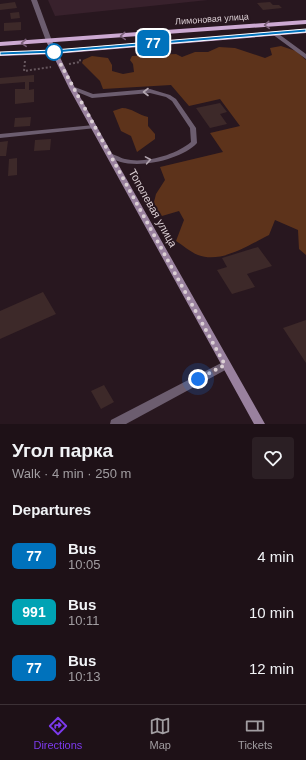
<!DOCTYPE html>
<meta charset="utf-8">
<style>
:root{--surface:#1e1117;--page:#2b1f24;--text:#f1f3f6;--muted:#a19da1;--line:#3c3136;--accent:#7c3aed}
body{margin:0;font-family:Helvetica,sans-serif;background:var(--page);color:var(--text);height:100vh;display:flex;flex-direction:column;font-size:15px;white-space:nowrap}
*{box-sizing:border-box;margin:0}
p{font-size:13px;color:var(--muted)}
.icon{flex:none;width:22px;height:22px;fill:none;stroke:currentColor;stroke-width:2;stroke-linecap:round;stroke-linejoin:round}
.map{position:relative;height:424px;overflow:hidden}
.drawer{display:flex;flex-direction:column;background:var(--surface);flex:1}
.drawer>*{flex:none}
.badge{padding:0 8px;border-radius:6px;font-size:14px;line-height:26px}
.you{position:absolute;width:20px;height:20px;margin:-10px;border:3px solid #fff;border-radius:50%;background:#1a73e8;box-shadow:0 0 0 6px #1a73e833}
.map>.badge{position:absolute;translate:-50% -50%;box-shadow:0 0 0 2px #fff}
h2{padding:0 12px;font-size:15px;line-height:36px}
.round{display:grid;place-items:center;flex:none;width:42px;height:42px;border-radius:4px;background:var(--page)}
.overview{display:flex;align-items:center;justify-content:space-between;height:68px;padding:0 12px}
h1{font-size:19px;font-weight:600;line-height:30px}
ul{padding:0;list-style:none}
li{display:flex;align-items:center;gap:12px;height:56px;padding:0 12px}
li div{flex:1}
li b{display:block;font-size:15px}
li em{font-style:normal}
li .badge{min-width:44px;font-weight:700;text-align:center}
.dock{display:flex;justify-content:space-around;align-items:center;height:56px;border-top:1px solid var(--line);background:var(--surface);font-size:11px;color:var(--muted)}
.dock a{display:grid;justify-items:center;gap:2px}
.dock .active{color:var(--accent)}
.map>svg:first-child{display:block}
.built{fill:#38212c}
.green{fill:#5d331b}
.building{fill:#3d2929}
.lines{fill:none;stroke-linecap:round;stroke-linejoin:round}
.path{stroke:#66575e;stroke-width:2;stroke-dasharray:2 2;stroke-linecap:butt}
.service{fill:#6c5d6f;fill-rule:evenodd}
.minor{fill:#6c5d6f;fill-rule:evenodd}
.secondary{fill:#99819e;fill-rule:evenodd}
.trunk{fill:#cca9d2;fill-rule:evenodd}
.oneway{stroke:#7a6078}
.oneway2{stroke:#b4a7b1}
.line{fill:#0072bc;stroke:#fff}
.walk{stroke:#dbcfd4;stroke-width:4;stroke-dasharray:0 7.2}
.stop-dot{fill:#fff;stroke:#0072bc;stroke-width:2}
.labels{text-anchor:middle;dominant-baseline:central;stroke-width:4;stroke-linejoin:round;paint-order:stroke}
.far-street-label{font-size:9px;fill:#dbcfd4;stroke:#28171f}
.street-label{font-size:11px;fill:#dbcfd4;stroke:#28171f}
</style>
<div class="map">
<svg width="306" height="424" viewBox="0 0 306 424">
<rect width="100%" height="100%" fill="#28171f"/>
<path class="built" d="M48,0H208L55,16Z"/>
<path class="green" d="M281,46L296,51L306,60V255L299,249L298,230L275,220L269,235C249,245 221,264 198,255C190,252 183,245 176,241L184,220L179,211L162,216L153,206L156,194L165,180L160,167L223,152L210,133L240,126L220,99L189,106L171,85L103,89L100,81L82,63L83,60L92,56L108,58L112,65V71L123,74L134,72L133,64L130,60L132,56L176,54L182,57L195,52H208L219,47L235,48L265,58L272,55L270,48Z
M122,108C132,108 138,115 148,117V126L155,134V139L137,152L131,136L121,131L113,111Z"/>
<path class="building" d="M15,2L17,8L0,10V4Z
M270,2L273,5H279L282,8L263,10L257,3Z
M19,12L20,18L11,19L10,13Z
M21,22V30L4,31V23Z
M34,75V82H29V90L34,89V102L15,104V89H25V82L0,84V78Z
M220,103L227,112L220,114L227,124L210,128L196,108Z
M31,117L30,126L14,127L15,118Z
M51,139L50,150L34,151L35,140Z
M8,141L6,156H0V142Z
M17,158V175L8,176L9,159Z
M258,247L272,266L247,274L255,287L232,294L217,270L227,267L222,258Z
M43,292L56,314L0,339V311Z
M306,320V363L283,328Z
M104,385L114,402L101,409L91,391Z"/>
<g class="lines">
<path class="path" d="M25,61L24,71L51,67
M69,64L80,62V59"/>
<path class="service" d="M72,86L93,94L150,89L170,95L176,99L196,128L197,143C181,161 126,173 107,155L108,154C114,153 119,158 125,159C144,164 176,155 191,142L190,128L172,101L166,97L150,93L92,98L70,89V87Z"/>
<path class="minor" d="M31,0H37L52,41L51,42L46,41Z
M272,32H276L306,54V59L272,34Z
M94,125L97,127L96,128L0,138V134Z
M225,361L229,362L230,365L229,368L126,424H110L111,420Z"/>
<path class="secondary" d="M49,39L52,41L75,88L265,424H254L69,88L46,41Z"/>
<path class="trunk" d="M306,20V24L0,46V42Z
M306,29V33L54,54L0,56V52L54,50Z"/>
</g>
<defs><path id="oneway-chevron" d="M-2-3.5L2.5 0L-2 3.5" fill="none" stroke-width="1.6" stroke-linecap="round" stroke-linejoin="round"/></defs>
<g class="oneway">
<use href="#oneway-chevron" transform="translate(267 25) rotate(176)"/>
<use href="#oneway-chevron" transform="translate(123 36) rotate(176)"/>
<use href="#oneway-chevron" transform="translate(24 43) rotate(177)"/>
</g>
<g class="oneway2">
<use href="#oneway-chevron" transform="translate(146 92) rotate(180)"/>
<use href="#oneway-chevron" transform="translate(148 160) rotate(-10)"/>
</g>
<path class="line" d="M306,29V32L54,53L0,55V52L54,50Z"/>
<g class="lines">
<path class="walk" d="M54,52L225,365L198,379"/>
</g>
<circle class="stop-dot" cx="54" cy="52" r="8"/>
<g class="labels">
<g class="far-street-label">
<text transform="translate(212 19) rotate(-4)">Лимоновая улица</text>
</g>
<g class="street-label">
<text transform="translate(153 208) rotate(61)">Тополевая улица</text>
</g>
</g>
</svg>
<div class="you" style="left:198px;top:379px"></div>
<b class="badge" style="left:153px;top:43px;background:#0072bc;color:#fff">77</b>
</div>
<section class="drawer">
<div class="overview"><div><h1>Угол парка</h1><p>Walk · 4 min · 250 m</p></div><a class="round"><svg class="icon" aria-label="heart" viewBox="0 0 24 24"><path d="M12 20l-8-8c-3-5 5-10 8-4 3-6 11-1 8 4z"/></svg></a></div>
<h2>Departures</h2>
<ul>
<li><span class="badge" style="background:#0072bc;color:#fff">77</span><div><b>Bus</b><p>10:05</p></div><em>4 min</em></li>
<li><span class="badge" style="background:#00a3b4;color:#fff">991</span><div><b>Bus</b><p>10:11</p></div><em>10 min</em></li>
<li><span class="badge" style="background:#0072bc;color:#fff">77</span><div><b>Bus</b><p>10:13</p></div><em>12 min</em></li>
</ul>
</section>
<nav class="dock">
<a class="active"><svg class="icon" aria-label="directions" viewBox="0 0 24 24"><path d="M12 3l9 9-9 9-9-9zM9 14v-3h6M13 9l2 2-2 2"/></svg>Directions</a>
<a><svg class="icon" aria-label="map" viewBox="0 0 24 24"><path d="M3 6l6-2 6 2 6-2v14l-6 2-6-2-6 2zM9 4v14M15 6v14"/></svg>Map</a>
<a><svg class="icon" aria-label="tickets" viewBox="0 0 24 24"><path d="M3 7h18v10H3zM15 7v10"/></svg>Tickets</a>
</nav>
